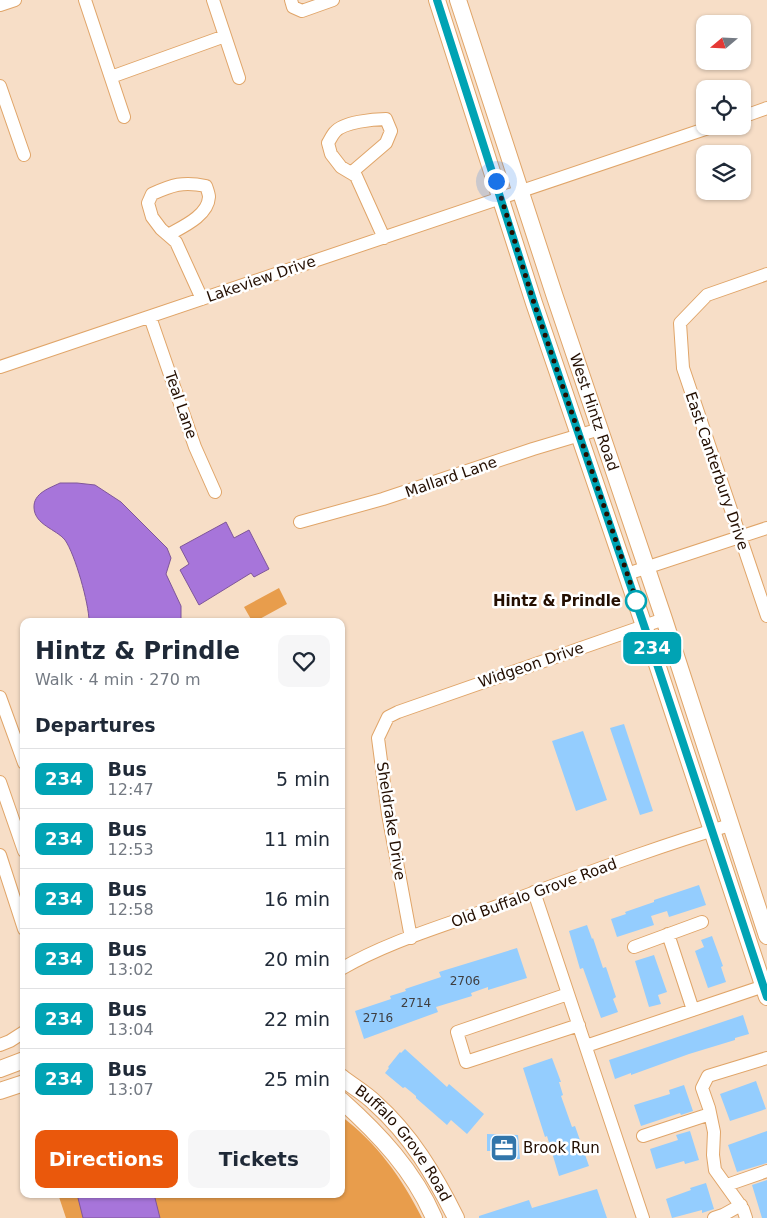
<!DOCTYPE html>
<meta charset="utf-8">
<style>
body{margin:0;font-family:"DejaVu Sans",sans-serif;background:#f6f6f7;color:#1f2937;height:100vh;display:flex;flex-direction:column;font-size:19px;white-space:nowrap}
*{box-sizing:border-box;margin:0}
p{font-size:16px;color:#747a83}
.icon{flex:none;width:28px;height:28px;fill:none;stroke:currentColor;stroke-width:2;stroke-linecap:round;stroke-linejoin:round}
.map{position:relative;flex:1;overflow:hidden}
.panel{position:absolute;left:20px;top:618px;width:325px;height:580px;display:flex;flex-direction:column;background:#fff;border-radius:10px;box-shadow:0 1px 4px #0004}
.panel>*{flex:none}
.badge{padding:0 10px;border-radius:8px;font-size:18px;line-height:32px}
.needle{width:32px;rotate:251deg}
.fabs{position:absolute;left:696px;top:15px;display:grid;gap:10px}
.fabs a{display:grid;place-items:center;width:55px;height:55px;border-radius:10px;background:#fff;box-shadow:0 1px 4px #0004;font-size:25px}
.you{position:absolute;width:25px;height:25px;margin:-12px;border:4px solid #fff;border-radius:50%;background:#1a73e8;box-shadow:0 0 0 8px #1a73e833}
.map>.badge{position:absolute;translate:-50% -50%;box-shadow:0 0 0 2px #fff}
h2{padding:0 15px;font-size:19px;line-height:45px}
.round{display:grid;place-items:center;flex:none;width:52px;height:52px;border-radius:10px;background:#f6f6f7}
.headline{display:flex;align-items:center;justify-content:space-between;height:85px;padding:0 15px}
h1{font-size:24px;font-weight:600;line-height:38px}
.primary-button{display:flex;gap:10px;margin-top:auto;padding:10px 15px}
.primary-button a{flex:1;height:58px;border-radius:10px;background:#ea580c;color:#fff;font-size:20px;font-weight:600;line-height:58px;text-align:center}
.primary-button a+a{background:#f6f6f7;color:#1f2937}
ul{padding:0;list-style:none}
li{display:flex;align-items:center;gap:15px;height:60px;padding:0 15px;border-top:1px solid #e0e1e3}
li div{flex:1}
li b{display:block;font-size:19px}
li em{font-style:normal}
li .badge{min-width:55px;font-weight:700;text-align:center}
.map>svg:first-child{display:block}
.green{fill:#e89d4c}
.water{fill:#a775da;stroke:#7f5699}
.building{fill:#94cdfe}
.lines{fill:none;stroke-linecap:round;stroke-linejoin:round}
.minor-casing{stroke:#e0a569;stroke-width:14}
.major-casing{stroke:#e0a569;stroke-width:18}
.minor{stroke:#fff;stroke-width:12}
.major{stroke:#fff;stroke-width:16}
.line-casing{stroke:#fff;stroke-width:11}
.line{stroke:#00a3b4;stroke-width:8}
.walk{stroke:#230e00;stroke-width:5;stroke-dasharray:0 9}
.stop-dot{fill:#fff;stroke:#00a3b4;stroke-width:2.5}
.labels{text-anchor:middle;stroke-width:5;stroke-linejoin:round;paint-order:stroke}
.number-label{font-size:12px;fill:#3f3e40}
.street-label{font-size:15px;fill:#230e00;stroke:#fff}
.stop-label{font-size:15px;font-weight:bold;fill:#230e00;stroke:#fff;text-anchor:end}
.poi-label{font-size:15px;fill:#230e00;stroke:#fff;text-anchor:start}
</style>
<div class="map">
<svg width="767" height="1218" viewBox="0 0 767 1218">
<rect width="100%" height="100%" fill="#f7dec7"/>
<path class="green" d="M279 588 287 604 256 621H252L244 607Z
M341 1116C377 1143 402 1178 422 1218H66L58 1194H341Z"/>
<path class="water" d="M60 483H77L95 485 121 502 167 548 171 558 166 574 181 606V618L178 621H89C89 604 75 554 65 540 56 529 35 525 34 508 33 493 50 488 60 483Z
M226 522 234 538 249 530 269 569 254 577 251 573 199 605 180 570 189 564 180 547Z
M77 1194H154L160 1218H83Z"/>
<path class="building" d="M624 724 653 811 640 815 610 728Z
M583 731 607 800 576 811 552 741Z
M699 885 706 905 669 917 667 911 651 916 654 925 617 937 611 919 626 914 625 912 654 902V900Z
M587 925 592 939 593 938 603 968 606 967 616 997 613 999 618 1012 601 1018 583 968 580 969 569 931Z
M712 936 723 966 721 967 726 982 708 988 695 951 704 947 701 940Z
M517 948 527 978 488 990V987L471 993 472 996 436 1007 438 1012 364 1039 355 1011 391 999 390 996 406 991 405 989 441 977 439 972Z
M654 955 667 992 658 995 661 1004 649 1007 635 961Z
M743 1015 749 1034 735 1038V1040L689 1054 631 1075V1073L615 1079 609 1060Z
M405 1049 447 1087 449 1084 484 1114 467 1134 451 1120 447 1125 416 1098V1096L405 1087 403 1088 385 1073 389 1068 388 1067 400 1052 401 1053Z
M552 1058 561 1082H559L563 1095 561 1096 572 1127 575 1126 589 1166 559 1176 547 1136 545 1137 523 1068Z
M756 1081 766 1109 730 1121 720 1094Z
M684 1085 693 1111 681 1115 680 1113 641 1126 634 1105 670 1094 669 1090Z
M690 1131 699 1160 685 1164 684 1161 656 1169 650 1149 678 1140 676 1135Z
M767 1131V1163L737 1172 728 1145Z
M487 1134 518 1135 520 1159H497V1151H487Z
M767 1180V1218H762L752 1185Z
M706 1183 714 1209 702 1213V1210L672 1218 666 1199 691 1190 690 1188Z
M597 1189 607 1218H479V1216L529 1200 532 1208Z"/>
<g class="lines">
<g class="minor-casing">
<path id="minor" d="M85 0 124 117
M213 0 239 78
M291 0 293 7 302 11 333 0
M0 5 15 0
M111 77 225 36
M0 86 24 155
M742 117 767 108
M351 173 386 143 391 131 386 119C374 119 343 122 335 132 332 135 330 140 328 143L331 154 341 167 356 176 384 238
M168 235C182 227 208 216 209 197 209 194 207 189 206 186 183 181 172 185 152 194L148 203 152 217 161 229 176 242 202 299
M767 274 707 295 680 323 683 368 767 616
M150 317 195 447 215 492
M0 367 714 126
M300 522 383 499 533 449 600 429
M627 574 767 528
M0 697 24 763
M0 782 24 851
M0 855 24 929
M534 892 643 1218
M668 934 693 1010
M411 938 388 814 378 738 388 717 398 712 664 619
M634 947 702 922
M341 969C387 942 440 927 489 909 569 880 649 849 730 825
M568 994 457 1032 466 1062 579 1025
M0 1045 10 1041 24 1032
M586 1046 767 985
M643 1136 710 1114
M727 1185 767 1171
M714 1218 723 1215 741 1205
M746 1218 743 1209 715 1170 713 1155 714 1132 709 1108 702 1088 708 1076 767 1058"/>
</g>
<g class="major-casing">
<g id="major">
<path d="M437 0 534 303 654 655 767 997"/>
<path id="s1" d="M458 0 555 297 664 619 767 936"/>
<path d="M0 1069 24 1060"/>
<path id="s2" d="M341 1077C352 1086 365 1093 375 1103 411 1135 435 1176 456 1218"/>
<path d="M0 1091 24 1083"/>
<path d="M341 1100C379 1134 414 1171 434 1218"/>
</g>
</g>
<use href="#minor" class="minor"/>
<use href="#major" class="major"/>
</g>
<g class="lines">
<g class="line-casing">
<path id="line" d="M437 0 534 303 649 640 767 997"/>
</g>
<use href="#line" class="line"/>
<path class="walk" d="M496 181 534 303 639 608 636 601"/>
</g>
<defs>
<g id="office-square" transform="scale(1.4375)"><rect x="-9" y="-9" width="18" height="18" rx="4" fill="#3175aa" stroke="#fff"/><path d="M-6-3h4V-5.5h4V-3h4V5H-6ZM-1-4.5V-3h2v-1.5ZM-6 0V1H6V0Z" fill="#fff"/></g>
</defs>
<g fill-rule="evenodd">
<use href="#office-square" x="504" y="1148"/>
</g>
<circle class="stop-dot" cx="636" cy="601" r="10"/>
<g class="labels">
<g class="number-label">
<text x="465" y="985">2706</text>
<text x="416" y="1007">2714</text>
<text x="378" y="1022">2716</text>
</g>
<g class="street-label">
<text transform="translate(261 279) rotate(-19)" y="5">Lakeview Drive</text>
<text transform="translate(181 405) rotate(71)" y="5">Teal Lane</text>
<text dy="5" stroke="none"><textPath href="#s1" startOffset="434">West Hintz Road</textPath></text>
<text transform="translate(717 471) rotate(71)" y="5">East Canterbury Drive</text>
<text transform="translate(451 477) rotate(-19)" y="5">Mallard Lane</text>
<text transform="translate(531 665) rotate(-19)" y="5">Widgeon Drive</text>
<text transform="translate(391 821) rotate(81)" y="5">Sheldrake Drive</text>
<text transform="translate(534 893) rotate(-20)" y="5">Old Buffalo Grove Road</text>
<text dy="5" stroke="none"><textPath href="#s2" startOffset="92">Buffalo Grove Road</textPath></text>
</g>
<g class="stop-label">
<text x="621" y="606">Hintz &amp; Prindle</text>
</g>
<g class="poi-label">
<text x="523" y="1153">Brook Run</text>
</g>
</g>
</svg>
<div class="fabs">
<a><svg class="needle" viewBox="-14 -14 28 28"><path d="M0-13l5 13h-10z" fill="#e53935"/><path d="M0 13l5-13h-10z" fill="#747a83"/></svg></a>
<a><svg class="icon" aria-label="locate" viewBox="0 0 24 24"><circle cx="12" cy="12" r="6"/><path d="M12 2v4M12 18v4M2 12h4M18 12h4"/></svg></a>
<a><svg class="icon" aria-label="layers" viewBox="0 0 24 24"><path d="M12 4l9 5-9 5-9-5zM3 14l9 5 9-5"/></svg></a>
</div>
<div class="you" style="left:496px;top:181px"></div>
<b class="badge" style="left:652px;top:648px;background:#00a3b4;color:#fff">234</b>
<section class="panel">
<div class="headline"><div><h1>Hintz &amp; Prindle</h1><p>Walk · 4 min · 270 m</p></div><a class="round"><svg class="icon" aria-label="heart" viewBox="0 0 24 24"><path d="M12 20l-8-8c-3-5 5-10 8-4 3-6 11-1 8 4z"/></svg></a></div>
<h2>Departures</h2>
<ul>
<li><span class="badge" style="background:#00a3b4;color:#fff">234</span><div><b>Bus</b><p>12:47</p></div><em>5 min</em></li>
<li><span class="badge" style="background:#00a3b4;color:#fff">234</span><div><b>Bus</b><p>12:53</p></div><em>11 min</em></li>
<li><span class="badge" style="background:#00a3b4;color:#fff">234</span><div><b>Bus</b><p>12:58</p></div><em>16 min</em></li>
<li><span class="badge" style="background:#00a3b4;color:#fff">234</span><div><b>Bus</b><p>13:02</p></div><em>20 min</em></li>
<li><span class="badge" style="background:#00a3b4;color:#fff">234</span><div><b>Bus</b><p>13:04</p></div><em>22 min</em></li>
<li><span class="badge" style="background:#00a3b4;color:#fff">234</span><div><b>Bus</b><p>13:07</p></div><em>25 min</em></li>
</ul>
<div class="primary-button"><a>Directions</a><a>Tickets</a></div>
</section>
</div>
